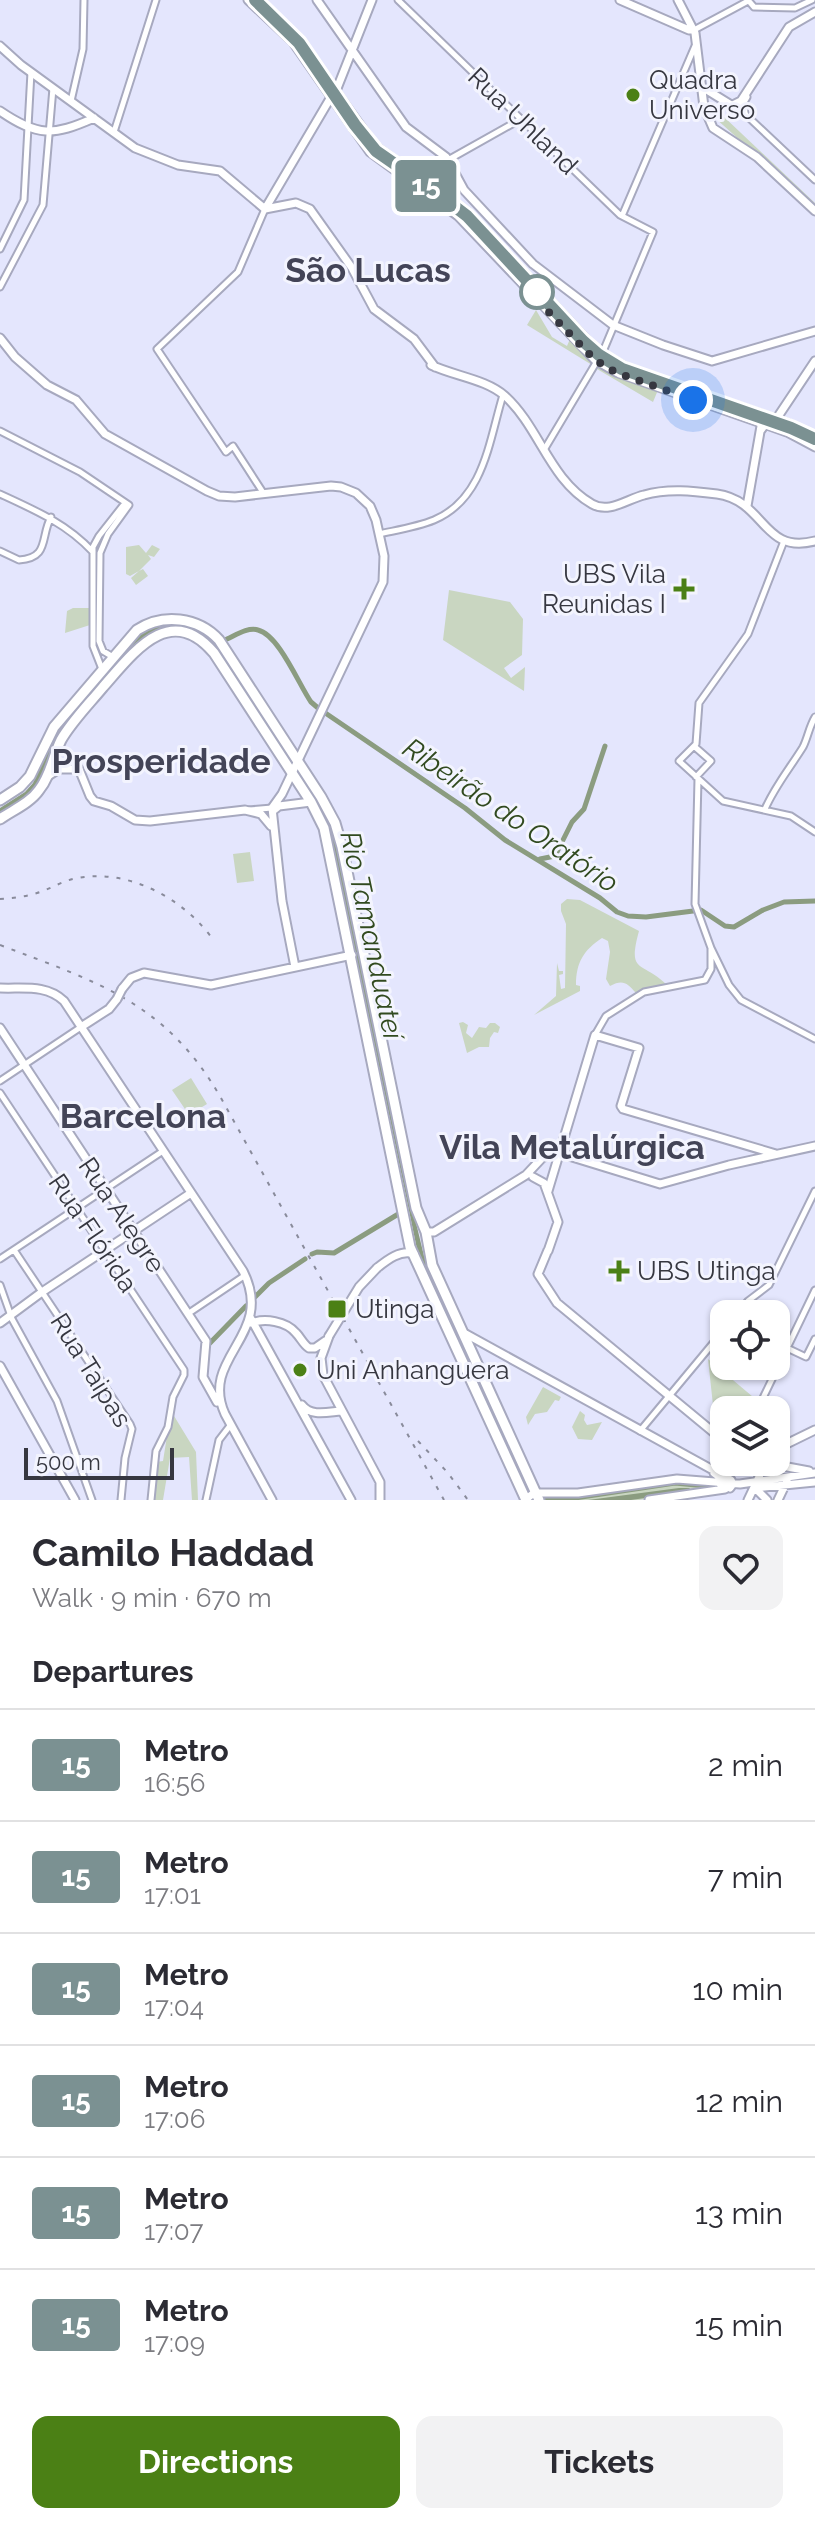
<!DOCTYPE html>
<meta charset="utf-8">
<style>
body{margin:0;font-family:Raleway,sans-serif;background:#f2f2f3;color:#2b2b33;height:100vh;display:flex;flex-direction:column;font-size:30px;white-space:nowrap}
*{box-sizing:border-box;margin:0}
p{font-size:26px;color:#7c7c81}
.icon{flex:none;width:44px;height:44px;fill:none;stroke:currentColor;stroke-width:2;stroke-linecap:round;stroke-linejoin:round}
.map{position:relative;height:1500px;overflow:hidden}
.details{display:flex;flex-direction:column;background:#fff;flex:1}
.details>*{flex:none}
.badge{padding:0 16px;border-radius:6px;font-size:28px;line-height:52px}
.tools{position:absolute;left:710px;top:1300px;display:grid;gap:16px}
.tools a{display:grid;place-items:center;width:80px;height:80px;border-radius:16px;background:#fff;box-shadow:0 2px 6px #0004;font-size:40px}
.scale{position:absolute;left:24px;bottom:20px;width:150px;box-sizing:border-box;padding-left:8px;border:4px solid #363740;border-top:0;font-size:22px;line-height:28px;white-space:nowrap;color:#363740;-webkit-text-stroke:6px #f3f4fe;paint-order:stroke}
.you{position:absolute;width:40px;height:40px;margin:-20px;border:6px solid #fff;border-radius:50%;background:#1a73e8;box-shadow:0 0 0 12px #1a73e833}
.map>.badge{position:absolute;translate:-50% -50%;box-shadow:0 0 0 4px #fff}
h2{padding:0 32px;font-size:30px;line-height:72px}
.round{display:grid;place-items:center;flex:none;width:84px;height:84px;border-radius:16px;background:#f2f2f3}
.head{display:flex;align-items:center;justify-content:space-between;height:136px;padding:0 32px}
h1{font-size:38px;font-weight:700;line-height:60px}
.primary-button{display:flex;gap:16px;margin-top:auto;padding:16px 32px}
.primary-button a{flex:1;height:92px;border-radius:16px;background:#4b8015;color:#fff;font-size:32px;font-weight:700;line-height:92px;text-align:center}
.primary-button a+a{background:#f2f2f3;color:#2b2b33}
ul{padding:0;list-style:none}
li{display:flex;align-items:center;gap:24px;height:112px;padding:0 32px;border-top:2px solid #e1e1e2}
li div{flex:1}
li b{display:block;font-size:30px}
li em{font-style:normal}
li .badge{min-width:88px;font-weight:700;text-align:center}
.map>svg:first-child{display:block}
.green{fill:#c9d6c1}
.water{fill:#8b9c80}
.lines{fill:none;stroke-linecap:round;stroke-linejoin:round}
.stream{stroke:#8b9c80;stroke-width:2}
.canal{stroke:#8b9c80;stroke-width:4}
.river{stroke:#8b9c80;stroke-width:5}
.minor-casing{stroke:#a7a9bf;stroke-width:9}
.major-casing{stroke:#a7a9bf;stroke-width:11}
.highway-casing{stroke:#a7a9bf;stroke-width:13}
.minor{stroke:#fff;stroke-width:5}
.major{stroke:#fff;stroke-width:7}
.highway{stroke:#fff;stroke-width:9}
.rail{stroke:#898b9b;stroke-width:2;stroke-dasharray:4 8;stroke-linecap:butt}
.major-bridge-casing{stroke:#a7a9bf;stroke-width:11;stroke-linecap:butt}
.major-bridge{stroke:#fff;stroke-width:7}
.line-casing{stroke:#fff;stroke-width:18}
.line{stroke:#7b9192;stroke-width:12}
.walk{stroke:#363740;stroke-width:8;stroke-dasharray:0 14.4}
.poi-dot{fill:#4b8015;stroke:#f3f4fe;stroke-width:3}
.stop-dot{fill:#fff;stroke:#7b9192;stroke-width:4}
.labels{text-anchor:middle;stroke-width:6;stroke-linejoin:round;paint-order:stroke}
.poi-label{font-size:26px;fill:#363740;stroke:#f3f4fe;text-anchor:start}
.street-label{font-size:26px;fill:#363740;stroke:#f3f4fe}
.water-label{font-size:28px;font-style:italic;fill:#314a1f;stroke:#f3f4fe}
.district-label{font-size:34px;font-weight:bold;fill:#434457;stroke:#f3f4fe}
</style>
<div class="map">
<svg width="815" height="1500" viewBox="0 0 815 1500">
<rect width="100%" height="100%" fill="#e4e6fd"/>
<path class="green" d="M704 98 815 203V211L742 146 743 143 714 117 708 109Z
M536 310 552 337 567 346 570 339 593 362 592 365 527 325Z
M599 365 658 390 653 402 597 369Z
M139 545 146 553 152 545 160 549 154 557 148 555 151 559 139 571 143 569 148 576 136 585 131 578 139 571 130 576 126 574V547Z
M449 590 510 602 523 619 522 655 504 668 511 678 525 667 524 691 443 640Z
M73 608H90V625L65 633 67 611Z
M250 852 254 881 237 883 233 854Z
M567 899 580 900 639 931C627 975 642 960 667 985L636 993C627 983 623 979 610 986L606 979 610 952 608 941 602 938C584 950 576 962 576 985L580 986V991L534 1015 556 996 557 963 559 971H563V974L559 975 561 989 565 988 566 924 561 911V904Z
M463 1022 468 1025 466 1033 472 1038 479 1027 486 1028 490 1023H495L500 1027 498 1033 494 1032 490 1038 489 1047H479L467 1053 459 1023Z
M191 1078 207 1104 189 1115 172 1090Z
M708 1359 759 1402 761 1410H724V1439L716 1433Z
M543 1387 561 1397 559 1401 555 1400 547 1412 535 1414 528 1425 526 1417Z
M171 1411 196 1452 198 1500H192L189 1457 170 1458 163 1500H152L156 1462 163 1461Z
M580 1411 585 1415 584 1420 587 1425 602 1422 592 1440 578 1439 572 1427Z
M678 1484 716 1489 639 1500H567Z"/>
<path class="water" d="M176 623 196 628 213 638 320 799 334 829 404 1173 424 1256 535 1500H529L418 1254 330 831 320 810 213 646 203 637 168 629 145 636 63 732 44 775 34 791 0 815V808L25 792 33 783 58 729 136 637 158 625Z
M679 1488H690L687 1492 631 1500H588Z"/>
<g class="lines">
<path class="stream" d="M96 600V557"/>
<path class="canal" d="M98 543 113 522"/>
<path class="river" d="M227 639C236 635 248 627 258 630 279 635 299 685 311 702L318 708 465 808 505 840 600 898 617 912 628 916 646 917 701 910 725 926 734 927 763 910 784 902 815 901
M540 859 555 856 572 822 584 809 605 746
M312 1254 317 1252 334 1253 400 1213
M255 1297 269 1283 305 1259
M210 1343 246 1306
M543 1498H575L675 1483 717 1487"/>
<g class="minor-casing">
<path id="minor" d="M398 0 620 215 653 232 602 354
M748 0 754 7 795 8 812 0
M694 30 748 1
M71 101 83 49 84 0
M744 113 815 180
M114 132 156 0
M448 160 521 119
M622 216 695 46
M0 249 24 200 31 72
M0 287 43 205 53 88
M0 431 80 472 129 505 108 534 100 553 99 641 103 651 113 657
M544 450 603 351
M0 494C35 510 67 524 93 552
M264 494 233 446 226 452 157 349 238 272 265 209
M379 534C397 530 417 527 434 520 484 499 489 441 503 395
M784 541 748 634 699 703 696 744 679 761 723 801 791 816 815 832
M0 551 19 560C50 558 40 537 51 517
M102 669 93 646V547L99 536 125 503
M695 747 711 761 696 777
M698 779 695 904 711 948 729 985 741 1000 815 1039
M765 809C775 786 790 768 803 747 808 737 809 727 815 717
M249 810 272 808
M595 1035 606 1016 644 992 705 980 711 969V949
M0 1081 81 1027
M0 1093 184 1370V1375L173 1397 168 1427 156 1451 151 1500
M14 1250 130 1424 132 1429 125 1458 121 1500
M0 1259 163 1151
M0 1285 12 1319 57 1401 92 1500
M189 1313 244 1276
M737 1314 748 1301 769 1285 815 1191
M787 1348 806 1357 815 1339
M762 1410V1400L815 1290
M640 1431 724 1330
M206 1500 219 1440 229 1427"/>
</g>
<g class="major-casing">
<path id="major" d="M248 0 293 42 370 152 458 216 595 360 616 372 787 432 815 447
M258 0 300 42 375 146 467 212 597 351 629 369 789 424 815 437
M317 0 406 127 446 157 464 190 533 264 613 325 663 345 712 361 815 331
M620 0 689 30H694
M678 0 695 33 704 107 713 128 757 157 815 211
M0 46 21 65 135 148 178 165 220 171 265 209 296 203 310 209 352 268 374 309 414 339 435 367
M702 87 744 113
M336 91 372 0
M731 106 741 101 789 27 815 12
M0 111C38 137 53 136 94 118
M744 113 743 102 746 97
M265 209 331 97
M0 338 15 357 47 385 76 400 105 434 207 491 219 496 235 497 331 486 341 487 356 493 370 506 376 520 384 556 383 582 282 794 272 808 282 901 295 967
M431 365C454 376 486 379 505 396 540 428 549 479 592 504 609 514 627 499 644 495 668 488 693 491 717 494 766 501 762 555 815 541
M761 430 764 426 775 421 815 361
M747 506 761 426
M48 776 59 769H79L90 796 94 801 111 806 135 820 150 821 245 810 261 814 271 826
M274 810 279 806 311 802
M0 988C23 989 46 984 64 1001L243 1271C276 1336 199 1356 225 1414L272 1500
M122 989 131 978 144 973 211 985 352 955
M81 1027 109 1009 117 999
M0 1028 206 1341 203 1377 217 1402
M559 1153 660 1184 729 1165 815 1146
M533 1177 544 1183 558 1222 548 1251
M548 1191 595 1035 639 1048 621 1106 623 1109 776 1154
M426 1232H434L526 1175 542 1158 560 1150
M548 1250 538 1274 557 1303 724 1441
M377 1268C387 1260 401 1249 414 1254
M250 1317 351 1500
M0 1323 42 1292 191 1193
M251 1323C265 1318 286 1321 296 1333 301 1338 303 1344 309 1348H315L325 1341
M464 1334H466L731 1480 733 1484 730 1488
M329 1336 321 1358 323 1375 380 1482V1500
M0 1366 75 1500
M302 1405C311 1417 328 1412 341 1411
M776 1449 815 1430
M756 1464 766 1463 809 1471
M714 1473 718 1476 720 1484 726 1488
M754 1488 815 1482
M755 1488 767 1500
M526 1499 534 1493H578L677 1479 740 1484 815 1473
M649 1500 725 1489
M748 1500 766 1462
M778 1500 787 1481"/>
</g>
<g class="highway-casing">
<path id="highway" d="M0 800 20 787 30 776 54 727 137 630C163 613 198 617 219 640L321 797 335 823 342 847 416 1208 426 1232 432 1265 539 1500
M0 819C13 810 30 803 39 790 51 775 53 756 61 740 72 721 89 704 103 687 133 653 170 601 214 653L311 802 324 828 410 1247 526 1500"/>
</g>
<use href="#minor" class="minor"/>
<use href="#major" class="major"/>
<use href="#highway" class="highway"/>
<path class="rail" d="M253 0 279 24 297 45 342 109 375 152 445 200 466 217 501 254 519 278 588 351 621 370 791 429 815 443
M0 899C12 898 25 897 37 893 51 889 63 880 78 878 129 868 186 900 214 941
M0 945C97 982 166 1002 221 1098L444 1500
M418 1441 448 1473 468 1500"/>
<g class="major-bridge-casing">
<path id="major-bridge" d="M117 999 122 989
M329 1336 359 1287 377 1268"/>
</g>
<use href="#major-bridge" class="major-bridge"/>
</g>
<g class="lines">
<g class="line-casing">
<path id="line" d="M255 0 299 43 355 125 376 151 445 199 467 216 583 341 599 355 622 369 791 428 815 439"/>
</g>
<use href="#line" class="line"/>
<path class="walk" d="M537 292 533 296 595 360 615 372 693 400"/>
</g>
<g class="poi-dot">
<circle cx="633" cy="95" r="8"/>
<path d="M680 577h8v8h8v8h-8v8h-8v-8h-8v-8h8z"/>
<path d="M615 1259h8v8h8v8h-8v8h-8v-8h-8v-8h8z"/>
<rect x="327" y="1299" width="20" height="20" rx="4"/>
<circle cx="300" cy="1370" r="8"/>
</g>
<circle class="stop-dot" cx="537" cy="292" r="16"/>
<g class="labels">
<g class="poi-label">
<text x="649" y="89">Quadra<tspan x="649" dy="30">Universo</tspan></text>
<text x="666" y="583" text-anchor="end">UBS Vila<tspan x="666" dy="30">Reunidas I</tspan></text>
<text x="637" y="1280">UBS Utinga</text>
<text x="355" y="1318">Utinga</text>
<text x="316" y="1379">Uni Anhanguera</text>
</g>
<g class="street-label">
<text transform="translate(523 121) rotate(44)" y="9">Rua Uhland</text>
<text transform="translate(122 1215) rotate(56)" y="9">Rua Alegre</text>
<text transform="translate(93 1233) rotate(56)" y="9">Rua Flórida</text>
<text transform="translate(91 1370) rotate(58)" y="9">Rua Taipas</text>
</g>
<g class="water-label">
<text transform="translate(511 815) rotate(34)" y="10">Ribeirão do Oratório</text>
<text transform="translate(372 935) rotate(78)" y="10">Rio Tamanduateí</text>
</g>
<g class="district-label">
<text x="368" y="282">São Lucas</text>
<text x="161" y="773">Prosperidade</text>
<text x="143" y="1128">Barcelona</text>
<text x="572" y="1159">Vila Metalúrgica</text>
</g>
</g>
</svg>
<div class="tools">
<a><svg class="icon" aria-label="locate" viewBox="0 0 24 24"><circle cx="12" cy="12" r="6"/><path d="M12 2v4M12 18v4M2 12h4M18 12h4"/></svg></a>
<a><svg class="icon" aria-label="layers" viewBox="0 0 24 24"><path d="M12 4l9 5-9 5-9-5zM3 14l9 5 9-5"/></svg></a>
</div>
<div class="scale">500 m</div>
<div class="you" style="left:693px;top:400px"></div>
<b class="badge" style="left:426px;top:186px;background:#7b9192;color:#fff">15</b>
</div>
<section class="details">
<div class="head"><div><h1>Camilo Haddad</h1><p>Walk · 9 min · 670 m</p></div><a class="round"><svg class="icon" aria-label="heart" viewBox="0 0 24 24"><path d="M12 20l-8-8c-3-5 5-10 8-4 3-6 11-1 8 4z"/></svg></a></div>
<h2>Departures</h2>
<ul>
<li><span class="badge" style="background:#7b9192;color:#fff">15</span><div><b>Metro</b><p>16:56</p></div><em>2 min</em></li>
<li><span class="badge" style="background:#7b9192;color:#fff">15</span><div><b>Metro</b><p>17:01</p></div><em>7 min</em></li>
<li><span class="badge" style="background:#7b9192;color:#fff">15</span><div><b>Metro</b><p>17:04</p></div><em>10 min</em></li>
<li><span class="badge" style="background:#7b9192;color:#fff">15</span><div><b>Metro</b><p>17:06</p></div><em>12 min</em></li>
<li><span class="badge" style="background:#7b9192;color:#fff">15</span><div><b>Metro</b><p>17:07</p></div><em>13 min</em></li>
<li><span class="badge" style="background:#7b9192;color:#fff">15</span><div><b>Metro</b><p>17:09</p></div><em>15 min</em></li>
</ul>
<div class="primary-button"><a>Directions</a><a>Tickets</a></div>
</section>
